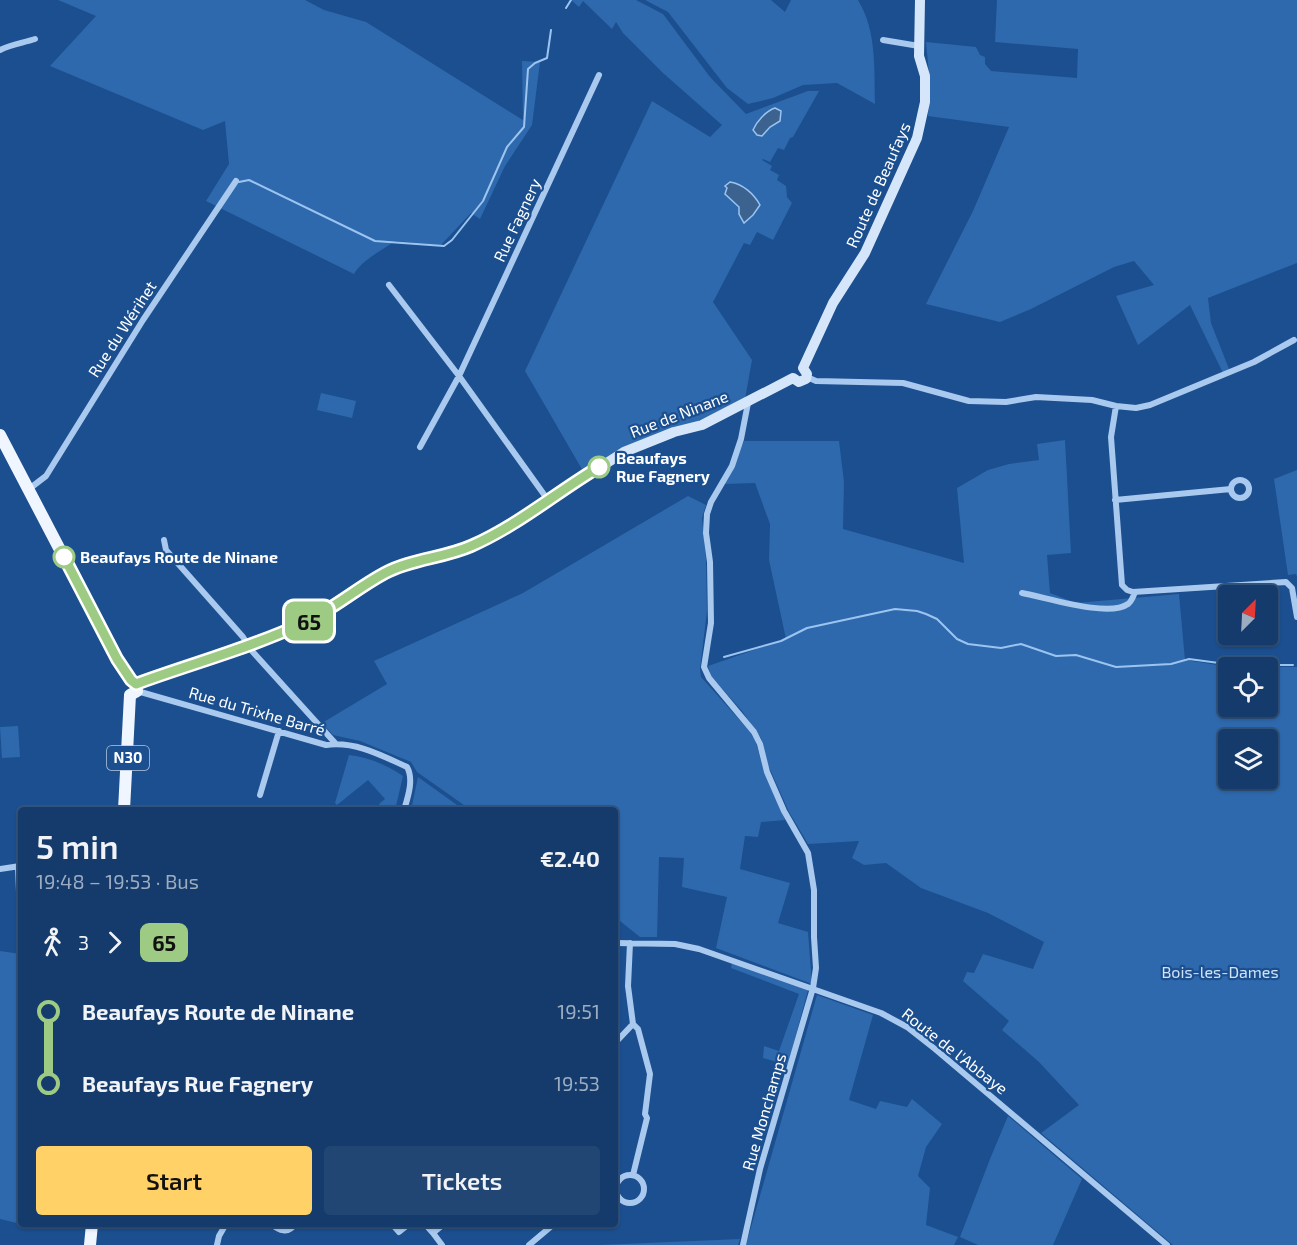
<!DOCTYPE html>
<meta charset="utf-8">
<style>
body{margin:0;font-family:"Exo 2",sans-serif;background:#214673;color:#f1f3f6;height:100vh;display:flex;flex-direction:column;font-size:22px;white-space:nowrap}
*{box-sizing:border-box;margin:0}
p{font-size:20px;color:#9dadc1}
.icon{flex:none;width:33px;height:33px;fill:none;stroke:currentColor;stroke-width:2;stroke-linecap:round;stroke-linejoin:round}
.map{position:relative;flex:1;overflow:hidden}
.details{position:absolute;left:18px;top:807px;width:600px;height:420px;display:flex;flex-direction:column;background:#143b6b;border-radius:6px;box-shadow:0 2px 4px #0004,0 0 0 2px #33557e}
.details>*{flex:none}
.badge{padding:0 12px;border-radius:9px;font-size:21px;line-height:39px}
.needle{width:39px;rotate:24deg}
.tools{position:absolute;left:1218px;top:585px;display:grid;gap:12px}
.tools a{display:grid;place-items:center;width:60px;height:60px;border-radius:6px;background:#143b6b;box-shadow:0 2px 4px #0004,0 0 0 2px #33557e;font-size:30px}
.map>.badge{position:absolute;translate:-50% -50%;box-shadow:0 0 0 3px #fff}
.legs{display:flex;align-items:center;gap:9px;height:66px;padding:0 18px;font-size:20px}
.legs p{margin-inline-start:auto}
.head{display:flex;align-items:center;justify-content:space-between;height:102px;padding:0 18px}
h1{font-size:33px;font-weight:600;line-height:45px}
.action{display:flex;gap:12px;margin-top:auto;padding:12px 18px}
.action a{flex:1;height:69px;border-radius:6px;background:#ffd166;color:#111;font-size:24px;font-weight:600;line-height:69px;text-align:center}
.action a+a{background:#214673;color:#f1f3f6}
ul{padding:0 18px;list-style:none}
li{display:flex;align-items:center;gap:21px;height:72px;font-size:22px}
li i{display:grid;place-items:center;width:9px;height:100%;margin:0 8px;background:currentColor}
li i::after{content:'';width:15px;height:15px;margin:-8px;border:4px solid;border-radius:50%;background:#143b6b}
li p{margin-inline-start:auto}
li:first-child i{background:linear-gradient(#0000 50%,currentColor 0)}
li:last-child i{background:linear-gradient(currentColor 50%,#0000 0)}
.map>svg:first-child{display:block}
.green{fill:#2e69ad;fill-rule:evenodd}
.water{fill:#3c6290;stroke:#9cc4f0;stroke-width:1.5}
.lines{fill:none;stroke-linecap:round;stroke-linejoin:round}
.stream{stroke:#9cc4f0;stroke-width:2}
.street{stroke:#a9c9ee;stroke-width:6}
.secondary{stroke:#d6e6fa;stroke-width:10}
.primary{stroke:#f0f6ff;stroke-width:12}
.line-1-casing{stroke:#fff;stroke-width:14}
.line-1{stroke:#9ecb84;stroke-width:9}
.stop-1-dot{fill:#fff;stroke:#9ecb84;stroke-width:3}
.labels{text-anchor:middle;stroke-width:4.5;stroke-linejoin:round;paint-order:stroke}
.shield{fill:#1b4f8f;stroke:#bbcadd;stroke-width:1.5}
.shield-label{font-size:15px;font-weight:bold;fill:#fff}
.street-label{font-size:16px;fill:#fff;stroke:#1b4f8f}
.stop-label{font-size:16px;font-weight:bold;fill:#fff;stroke:#1b4f8f;text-anchor:start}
.park-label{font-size:16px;fill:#cfe3fa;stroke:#1b4f8f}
</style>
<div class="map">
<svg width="1297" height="1245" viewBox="0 0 1297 1245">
<rect width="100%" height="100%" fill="#1b4f8f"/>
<path class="green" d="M58 0H305L324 10 366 22 523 120 522 61 540 62 532 125 505 166 480 219 471 213 441 245 395 241C382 250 361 261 354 274L206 201 229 164 225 121 203 130 50 66 96 16Z
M571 0H636L663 14 710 77 746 114 808 91H819L793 137 790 138 784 150 778 148 770 162 763 159 762 160 772 166 770 170 779 175 777 180 786 186 787 197 792 203 773 240 757 232 750 245 744 243 713 302 752 360 745 399 696 422 660 432 625 447 583 471 525 371 652 101 710 137 722 125 663 73 623 33 616 22 612 29 583 1 579 7ZM727 188 754 195 760 204 753 215 739 214V207L726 195Z
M645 0H771L785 12 791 0H858C877 31 874 69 875 104L837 83 803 85 773 98 748 104 727 88 668 12Z
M997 0H1297V263L1208 298 1211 323 1229 369 1223 373 1190 305 1138 345 1116 296 1154 285 1134 261 1114 267 1031 309 1000 322 926 304 973 211 1009 127 928 116 930 84 926 42 976 47 980 55 985 57V64L991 71 1077 78 1078 49 995 42Z
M321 393 356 401 352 418 317 410Z
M1065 440 1071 553 1047 555 1050 593 1076 603 1179 594 1185 660 1230 667H1297V1245H1173L1041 1133 1079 1105 1039 1062 1002 1030 1009 1021 963 981 967 972 974 973 983 954 1033 969 1044 942 988 913 921 888 886 863 864 865 852 858 859 841 808 844 789 812 768 765 761 738 742 711 711 676 708 666 786 639 769 560 770 524 755 483 724 484 744 441H839L844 482 843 529 964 563 957 488 988 470 1009 464 1039 460 1037 444ZM1228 668H1268V706H1228ZM1228 740H1268V778H1228Z
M1297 470V577L1296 574 1288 575 1274 479Z
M688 496 706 505 702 518 706 559 707 611 700 669 701 677 754 736 764 771 785 820 761 822 758 837 745 836 740 869 790 883 778 923 808 932 812 984 716 948 727 897 682 887 684 858 659 857 657 937H640L615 917V810H471L417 772 411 762 360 741 333 735 322 723 387 684 374 661 523 593Z
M18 726 20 757 2 758 0 727Z
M349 755C368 757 387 765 403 776L395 810 383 809 379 804 385 799 368 780 337 805 335 803Z
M418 777 464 810H411Z
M0 951 21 954V1224L0 1219Z
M732 962 808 990 788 1065 763 1058 764 1046 779 1051 799 994 731 968Z
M817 995 873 1015 849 1100 876 1109 880 1101 907 1107 912 1099 942 1124 926 1147 918 1176 930 1188 926 1225 958 1237 954 1245H746Z
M1008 1116 1082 1179 1053 1245H978L960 1237 990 1159Z
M740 1239 738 1245H600Z"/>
<path class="water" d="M775 108 781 111 780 121 770 127 762 136 757 135 753 130C757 121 766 111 775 108Z
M730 182C743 184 754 194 760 205L753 215 744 223 739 214V207L725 194 727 188 725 186Z"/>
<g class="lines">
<path class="stream" d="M566 8 571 0
M239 182 249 180 375 241 444 246 452 240 483 201 507 147 524 127 528 69 535 63 547 58 551 30
M724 657 781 641 807 628 895 609 917 611 926 614 937 619 957 639 968 644 1001 648 1021 644 1056 656 1076 655 1116 667 1171 664 1189 659 1234 665H1293"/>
<path class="street" d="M883 40 919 46
M0 50C12 44 23 43 35 39
M389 285 459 376 548 500
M807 377 816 381 903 383 969 401 1006 402 1036 397 1092 400 1116 406 1136 408 1150 405 1254 362 1294 340
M1116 406 1111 437 1122 585 1127 590 1133 592 1286 582 1292 588 1297 617
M420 447 459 376 599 75
M1231 489a9 9 0 1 1 18 0a9 9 0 1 1-18 0Z
M29 489 46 476 143 320 236 181
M1115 500 1231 489
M164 540 166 550 243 637 252 651 336 744
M1022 593C1046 597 1108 618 1128 604 1132 601 1133 597 1135 592
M137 691 326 745C355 741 381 755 407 767 414 779 408 797 404 810
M260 795 279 731
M18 867 21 941
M0 869 20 866
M615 943 675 944 699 949 881 1013 907 1027 935 1049 1167 1245
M615 1043 633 1024 628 986 630 943
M616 1189a14 14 0 1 1 28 0a14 14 0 1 1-28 0Z
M633 1175 647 1118 645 1114 650 1074 638 1029 633 1024
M271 1224C279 1230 288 1235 295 1224
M392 1224 399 1232 409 1224
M425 1224 433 1233 444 1224
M433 1233 442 1245
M217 1245 219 1236 226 1224
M529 1245 554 1224
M743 1245 760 1169 813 988 816 968 814 937V890L808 853 784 811 767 772 760 744 754 732 709 678 704 667 711 623 710 562 706 533 707 514 711 502 732 466 741 439 748 403"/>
<path class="secondary" d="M803 368 833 303 865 253 917 138 925 102V76L919 56 920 0
M793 378 799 382 806 379 807 374 803 368
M136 684 301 625 339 604 384 574 398 567 443 556 472 546 502 530 624 452 674 432 702 425 793 378"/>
<path class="primary" d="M0 435 117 659 131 680 136 684 137 691 130 695
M124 810 130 695
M90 1245 92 1224"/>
</g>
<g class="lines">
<g class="line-1-casing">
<path id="line-1" d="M64 557 117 659 131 680 136 684C190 664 247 649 299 625 330 612 355 589 385 573 411 559 444 558 471 546 517 526 557 492 599 467"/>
</g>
<use href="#line-1" class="line-1"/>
</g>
<g class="stop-1-dot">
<circle cx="599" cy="467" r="10"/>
<circle cx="64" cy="557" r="10"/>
</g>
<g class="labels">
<rect class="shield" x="107" y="746" width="42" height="24" rx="4.5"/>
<g class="shield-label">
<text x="128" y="763">N30</text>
</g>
<g class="street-label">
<text transform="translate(878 185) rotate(-66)" y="6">Route de Beaufays</text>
<text transform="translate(517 220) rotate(-65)" y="6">Rue Fagnery</text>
<text transform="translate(122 329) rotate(-57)" y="6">Rue du Wérihet</text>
<text transform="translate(679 414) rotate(-21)" y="6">Rue de Ninane</text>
<text transform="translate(257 711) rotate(16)" y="6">Rue du Trixhe Barré</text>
<text transform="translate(955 1051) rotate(38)" y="6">Route de l'Abbaye</text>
<text transform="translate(764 1112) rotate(-74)" y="6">Rue Monchamps</text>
</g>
<g class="stop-label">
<text x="616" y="464">Beaufays<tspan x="616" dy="18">Rue Fagnery</tspan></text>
<text x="80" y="563">Beaufays Route de Ninane</text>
</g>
<g class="park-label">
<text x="1220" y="978">Bois-les-Dames</text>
</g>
</g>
</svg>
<div class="tools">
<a><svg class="needle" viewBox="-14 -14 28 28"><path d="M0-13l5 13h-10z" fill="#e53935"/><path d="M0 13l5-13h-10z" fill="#9dadc1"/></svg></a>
<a><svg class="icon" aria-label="locate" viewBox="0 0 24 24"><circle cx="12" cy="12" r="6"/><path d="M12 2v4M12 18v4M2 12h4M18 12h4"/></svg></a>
<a><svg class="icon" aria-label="layers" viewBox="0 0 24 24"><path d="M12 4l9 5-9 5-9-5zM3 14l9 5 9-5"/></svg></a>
</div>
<b class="badge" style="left:309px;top:621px;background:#9ecb84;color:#111">65</b>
<section class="details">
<div class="head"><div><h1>5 min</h1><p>19:48 – 19:53 · Bus</p></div><b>€2.40</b></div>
<div class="legs"><svg class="icon" aria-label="walk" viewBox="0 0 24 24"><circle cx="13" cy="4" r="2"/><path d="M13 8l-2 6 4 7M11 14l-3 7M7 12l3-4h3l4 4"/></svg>3<svg class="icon" aria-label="forward" viewBox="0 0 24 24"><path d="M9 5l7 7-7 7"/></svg><b class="badge" style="background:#9ecb84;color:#111">65</b></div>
<ul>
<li><i style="color:#9ecb84"></i><b>Beaufays Route de Ninane</b><p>19:51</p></li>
<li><i style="color:#9ecb84"></i><b>Beaufays Rue Fagnery</b><p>19:53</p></li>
</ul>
<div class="action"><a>Start</a><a>Tickets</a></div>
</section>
</div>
